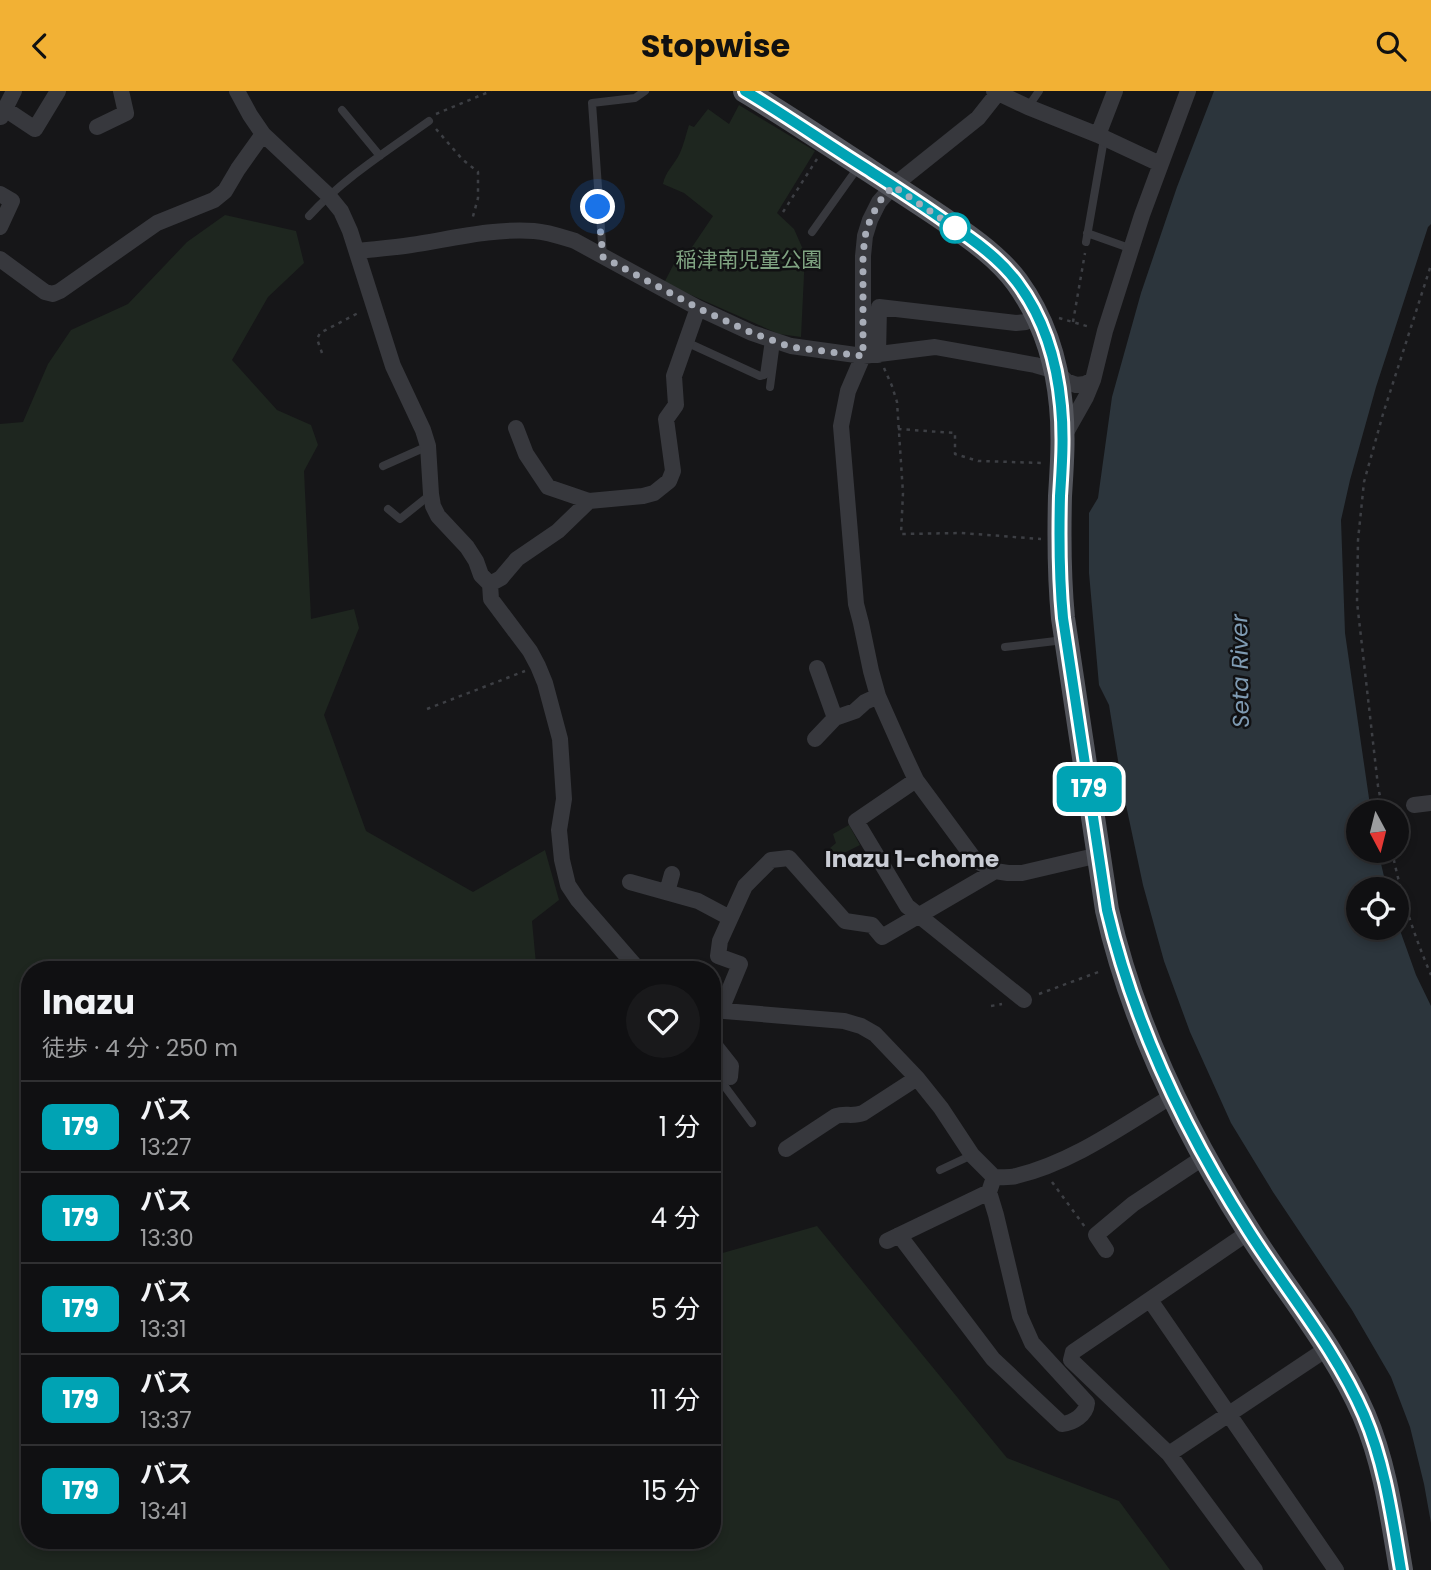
<!DOCTYPE html>
<html lang="ja">
<meta charset="utf-8">
<style>
body{margin:0;font-family:Poppins,"Noto Sans JP",sans-serif;background:#19191b;color:#f1f3f6;height:100vh;display:flex;flex-direction:column;font-size:26px;white-space:nowrap}
*{box-sizing:border-box;margin:0}
p{font-size:23px;color:#9c9d9f}
.icon{flex:none;width:38px;height:38px;fill:none;stroke:currentColor;stroke-width:2;stroke-linecap:round;stroke-linejoin:round}
.map{position:relative;flex:1;overflow:hidden}
.details{position:absolute;left:21px;top:870px;width:700px;height:588px;display:flex;flex-direction:column;background:#101012;border-radius:28px;box-shadow:0 4px 10px #0003,0 0 0 2px #303032}
.details>*{flex:none}
.badge{padding:0 14px;border-radius:10px;font-size:24px;line-height:46px}
.needle{width:46px;rotate:173deg}
.tools{position:absolute;left:1346px;top:709px;display:grid;gap:14px}
.tools a{display:grid;place-items:center;width:63px;height:63px;border-radius:50%;background:#101012;box-shadow:0 4px 10px #0003,0 0 0 2px #303032;font-size:35px}
.you{position:absolute;width:35px;height:35px;margin:-18px;border:5px solid #fff;border-radius:50%;background:#1a73e8;box-shadow:0 0 0 10px #1a73e833}
.map>.badge{position:absolute;translate:-50% -50%;box-shadow:0 0 0 4px #fff}
.round{display:grid;place-items:center;flex:none;width:74px;height:74px;border-radius:37px;background:#19191b}
.summary{display:flex;align-items:center;justify-content:space-between;height:119px;padding:0 21px}
h1{font-size:33px;font-weight:700;line-height:52px}
ul{padding:0;list-style:none}
li{display:flex;align-items:center;gap:21px;height:91px;padding:0 21px;border-top:2px solid #303032}
li div{flex:1}
li b{display:block;font-size:26px}
li em{font-style:normal}
li .badge{min-width:77px;font-weight:700;text-align:center}
header{display:flex;justify-content:space-between;align-items:center;height:91px;padding:0 21px;background:#f2b134;color:#111;font-size:32px;font-weight:700}
.map>svg:first-child{display:block}
.green{fill:#1e261f}
.water{fill:#2c353c}
.lines{fill:none;stroke-linecap:round;stroke-linejoin:round}
.path{stroke:#3d3f44;stroke-width:2.5;stroke-dasharray:3.5 5;stroke-linecap:butt}
.service{stroke:#37383d;stroke-width:8}
.minor{stroke:#37383d;stroke-width:16}
.primary{stroke:#53555c;stroke-width:24}
.line-casing{stroke:#fff;stroke-width:16}
.line{stroke:#00a3b4;stroke-width:10}
.walk{stroke:#a8adb8;stroke-width:7;stroke-dasharray:0 12.6}
.stop-dot{fill:#fff;stroke:#00a3b4;stroke-width:3.5}
.labels{text-anchor:middle;stroke-width:5;stroke-linejoin:round;paint-order:stroke}
.park-label{font-size:21px;fill:#7fa381;stroke:#111113}
.water-label{font-size:23px;font-style:italic;fill:#7f9bb3;stroke:#111113}
.neighbourhood-label{font-size:23px;font-weight:bold;fill:#c9ccd4;stroke:#111113}
</style>
<header><svg class="icon" aria-label="back" viewBox="0 0 24 24"><path d="M15 5l-7 7 7 7"/></svg>Stopwise<svg class="icon" aria-label="search" viewBox="0 0 24 24"><circle cx="10" cy="10" r="6"/><path d="M15 15l6 6"/></svg></header>
<div class="map">
<svg width="1431" height="1479" viewBox="0 0 1431 1479">
<rect width="100%" height="100%" fill="#161618"/>
<path class="green" d="M739 14 815 60 777 122 794 138 805 163 801 246 779 243 664 192 679 163 686 165 713 125 684 102 663 93C665 81 675 73 680 62 684 53 686 43 689 34L694 36 708 18 729 33Z
M225 124 296 140 304 172 268 206 232 269 277 319 311 334 318 354 304 380 311 528 354 518 359 537 324 624 366 740 473 801 545 759 559 809 532 830 536 873 531 878H30V1449H712V1165L817 1135 1007 1367 1119 1410 1170 1479H0V333L23 331 48 273 71 239 128 213 187 151Z
M849 734 860 754 838 765 830 757 836 752 833 743Z"/>
<path class="water" d="M1214 0H1431V133L1428 136 1376 296 1350 389 1341 429 1345 542 1371 721H1358V760H1378L1387 798H1358V836H1396L1397 831 1416 884 1431 915V1432L1424 1393 1410 1336 1391 1286 1352 1219 1273 1101 1231 1032 1190 941 1164 870 1143 794 1123 700 1109 614 1099 594 1089 482V422L1098 407 1112 306 1141 202 1177 96Z"/>
<g class="lines">
<path class="path" d="M436 23 491 0
M436 38 462 68 478 81V107L472 129
M783 121 817 68
M1059 227 1090 236
M1073 231 1085 162
M322 262 317 248 320 242 360 221
M884 277 892 295 897 311 903 402 901 443 961 442 1041 448
M898 338 955 342V363L978 370 1044 372
M427 618 525 580
M1383 721 1378 695 1357 511 1358 449 1364 391 1383 323 1431 174
M1392 760C1401 804 1413 842 1431 884
M1039 903 1101 880
M991 915 1002 913
M1052 1091 1085 1136"/>
<path class="service" d="M1028 16 1039 0
M342 19 380 65
M309 125C344 87 387 60 429 30
M812 141 859 75
M1087 142 1132 158
M1086 151 1104 48
M603 166 592 12 635 7 645 0
M686 251 760 285 764 284 769 249
M770 296 776 251
M383 375 428 355
M388 418 400 428 431 403
M1005 556 1064 549
M730 986 723 993 752 1032
M940 1079 972 1064"/>
<path class="minor" d="M237 0 250 24 263 43 328 104 341 120 350 140 393 275 423 339 428 355 431 403 433 415 438 425 467 456 476 470 481 484 490 493 491 508 530 560 538 575 545 592 560 648 564 708 559 739 562 769 568 794 578 809 638 878
M994 0 1028 16 1098 44 1160 73
M997 3 978 27 893 95 879 111 870 129 865 145 863 165V265L848 300 841 335 856 513 861 532 871 580 878 605 902 659 916 689 975 769 995 780 1008 782H1022L1099 764
M5 18 35 38 58 0
M1 26 14 0
M97 36 126 22 121 0
M1098 44 1115 0
M0 103 12 110 0 136
M357 160C375 158 393 157 411 154 451 148 493 137 534 140 548 141 562 146 575 150L698 217 752 242 791 255 863 265 935 256 1035 274 1056 280 1066 290 1076 294 1085 293 1093 289
M0 168 45 201 53 203 60 200 157 132 214 109 225 100 238 78 263 43
M878 264 879 216 1016 232 1026 231
M516 337 526 363 548 396 589 410
M1064 345 1086 306 1093 289 1105 240 1142 124 1188 0
M490 493 501 487 517 468 558 440 589 410 643 405 654 402 669 390 673 380 666 328 676 314 674 285 698 217
M817 577 835 627
M815 648 835 627 855 620 865 611 878 605
M916 689 856 730 907 815 1024 909
M1414 714 1431 712
M630 791 698 810 730 827
M667 801 672 783
M712 919 844 930 861 935 875 943 917 987 941 1017 972 1064 994 1086C1001 1086 1009 1087 1016 1085 1072 1072 1124 1034 1172 1005
M721 919 740 873 718 865 720 850 745 795 771 769 789 767 845 830 872 834 882 846 995 780
M712 951 731 975 730 986
M786 1058 836 1025C845 1022 853 1026 863 1022L917 987
M1249 1141 1073 1261 1071 1269 1169 1363 1255 1479
M899 1144 993 1268 1062 1333C1073 1332 1086 1324 1087 1312L1032 1252 1020 1225 996 1124 989 1101
M887 1150 989 1101 992 1092
M1106 1159 1096 1144 1133 1113 1204 1066
M1150 1209 1336 1479
M1169 1363 1328 1257"/>
<path class="primary" d="M745 0C787 25 828 53 870 80 896 97 923 114 949 132 974 149 999 167 1017 191 1043 227 1057 271 1061 315 1064 345 1062 374 1060 405 1059 445 1059 486 1063 527L1107 819C1133 934 1185 1040 1248 1139 1287 1201 1335 1257 1364 1324 1385 1373 1392 1426 1401 1479"/>
</g>
<g class="lines">
<g class="line-casing">
<path id="line" d="M745 0C787 25 828 54 870 80 896 97 923 114 949 133 974 149 999 167 1017 191 1044 227 1057 271 1061 315 1064 345 1062 374 1060 405 1059 445 1059 486 1063 527L1107 819C1134 934 1185 1040 1248 1139 1287 1201 1335 1257 1364 1324 1385 1373 1392 1426 1401 1479"/>
</g>
<use href="#line" class="line"/>
<path class="walk" d="M598 116 603 166 698 217 752 242 791 256 863 265V165L865 145 870 129 879 111 893 95 955 137"/>
</g>
<circle class="stop-dot" cx="955" cy="137" r="14"/>
<g class="labels">
<g class="park-label">
<text x="749" y="176">稲津南児童公園</text>
</g>
<g class="water-label">
<text transform="translate(1240 580) rotate(-91)" y="8">Seta River</text>
</g>
<g class="neighbourhood-label">
<text x="912" y="776">Inazu 1-chome</text>
</g>
</g>
</svg>
<div class="tools">
<a><svg class="needle" viewBox="-14 -14 28 28"><path d="M0-13l5 13h-10z" fill="#e53935"/><path d="M0 13l5-13h-10z" fill="#9c9d9f"/></svg></a>
<a><svg class="icon" aria-label="locate" viewBox="0 0 24 24"><circle cx="12" cy="12" r="6"/><path d="M12 2v4M12 18v4M2 12h4M18 12h4"/></svg></a>
</div>
<div class="you" style="left:598px;top:116px"></div>
<b class="badge" style="left:1089px;top:698px;background:#00a3b4;color:#fff">179</b>
<section class="details">
<div class="summary"><div><h1>Inazu</h1><p>徒歩 · 4 分 · 250 m</p></div><a class="round"><svg class="icon" aria-label="heart" viewBox="0 0 24 24"><path d="M12 20l-8-8c-3-5 5-10 8-4 3-6 11-1 8 4z"/></svg></a></div>
<ul>
<li><span class="badge" style="background:#00a3b4;color:#fff">179</span><div><b>バス</b><p>13:27</p></div><em>1 分</em></li>
<li><span class="badge" style="background:#00a3b4;color:#fff">179</span><div><b>バス</b><p>13:30</p></div><em>4 分</em></li>
<li><span class="badge" style="background:#00a3b4;color:#fff">179</span><div><b>バス</b><p>13:31</p></div><em>5 分</em></li>
<li><span class="badge" style="background:#00a3b4;color:#fff">179</span><div><b>バス</b><p>13:37</p></div><em>11 分</em></li>
<li><span class="badge" style="background:#00a3b4;color:#fff">179</span><div><b>バス</b><p>13:41</p></div><em>15 分</em></li>
</ul>
</section>
</div>
